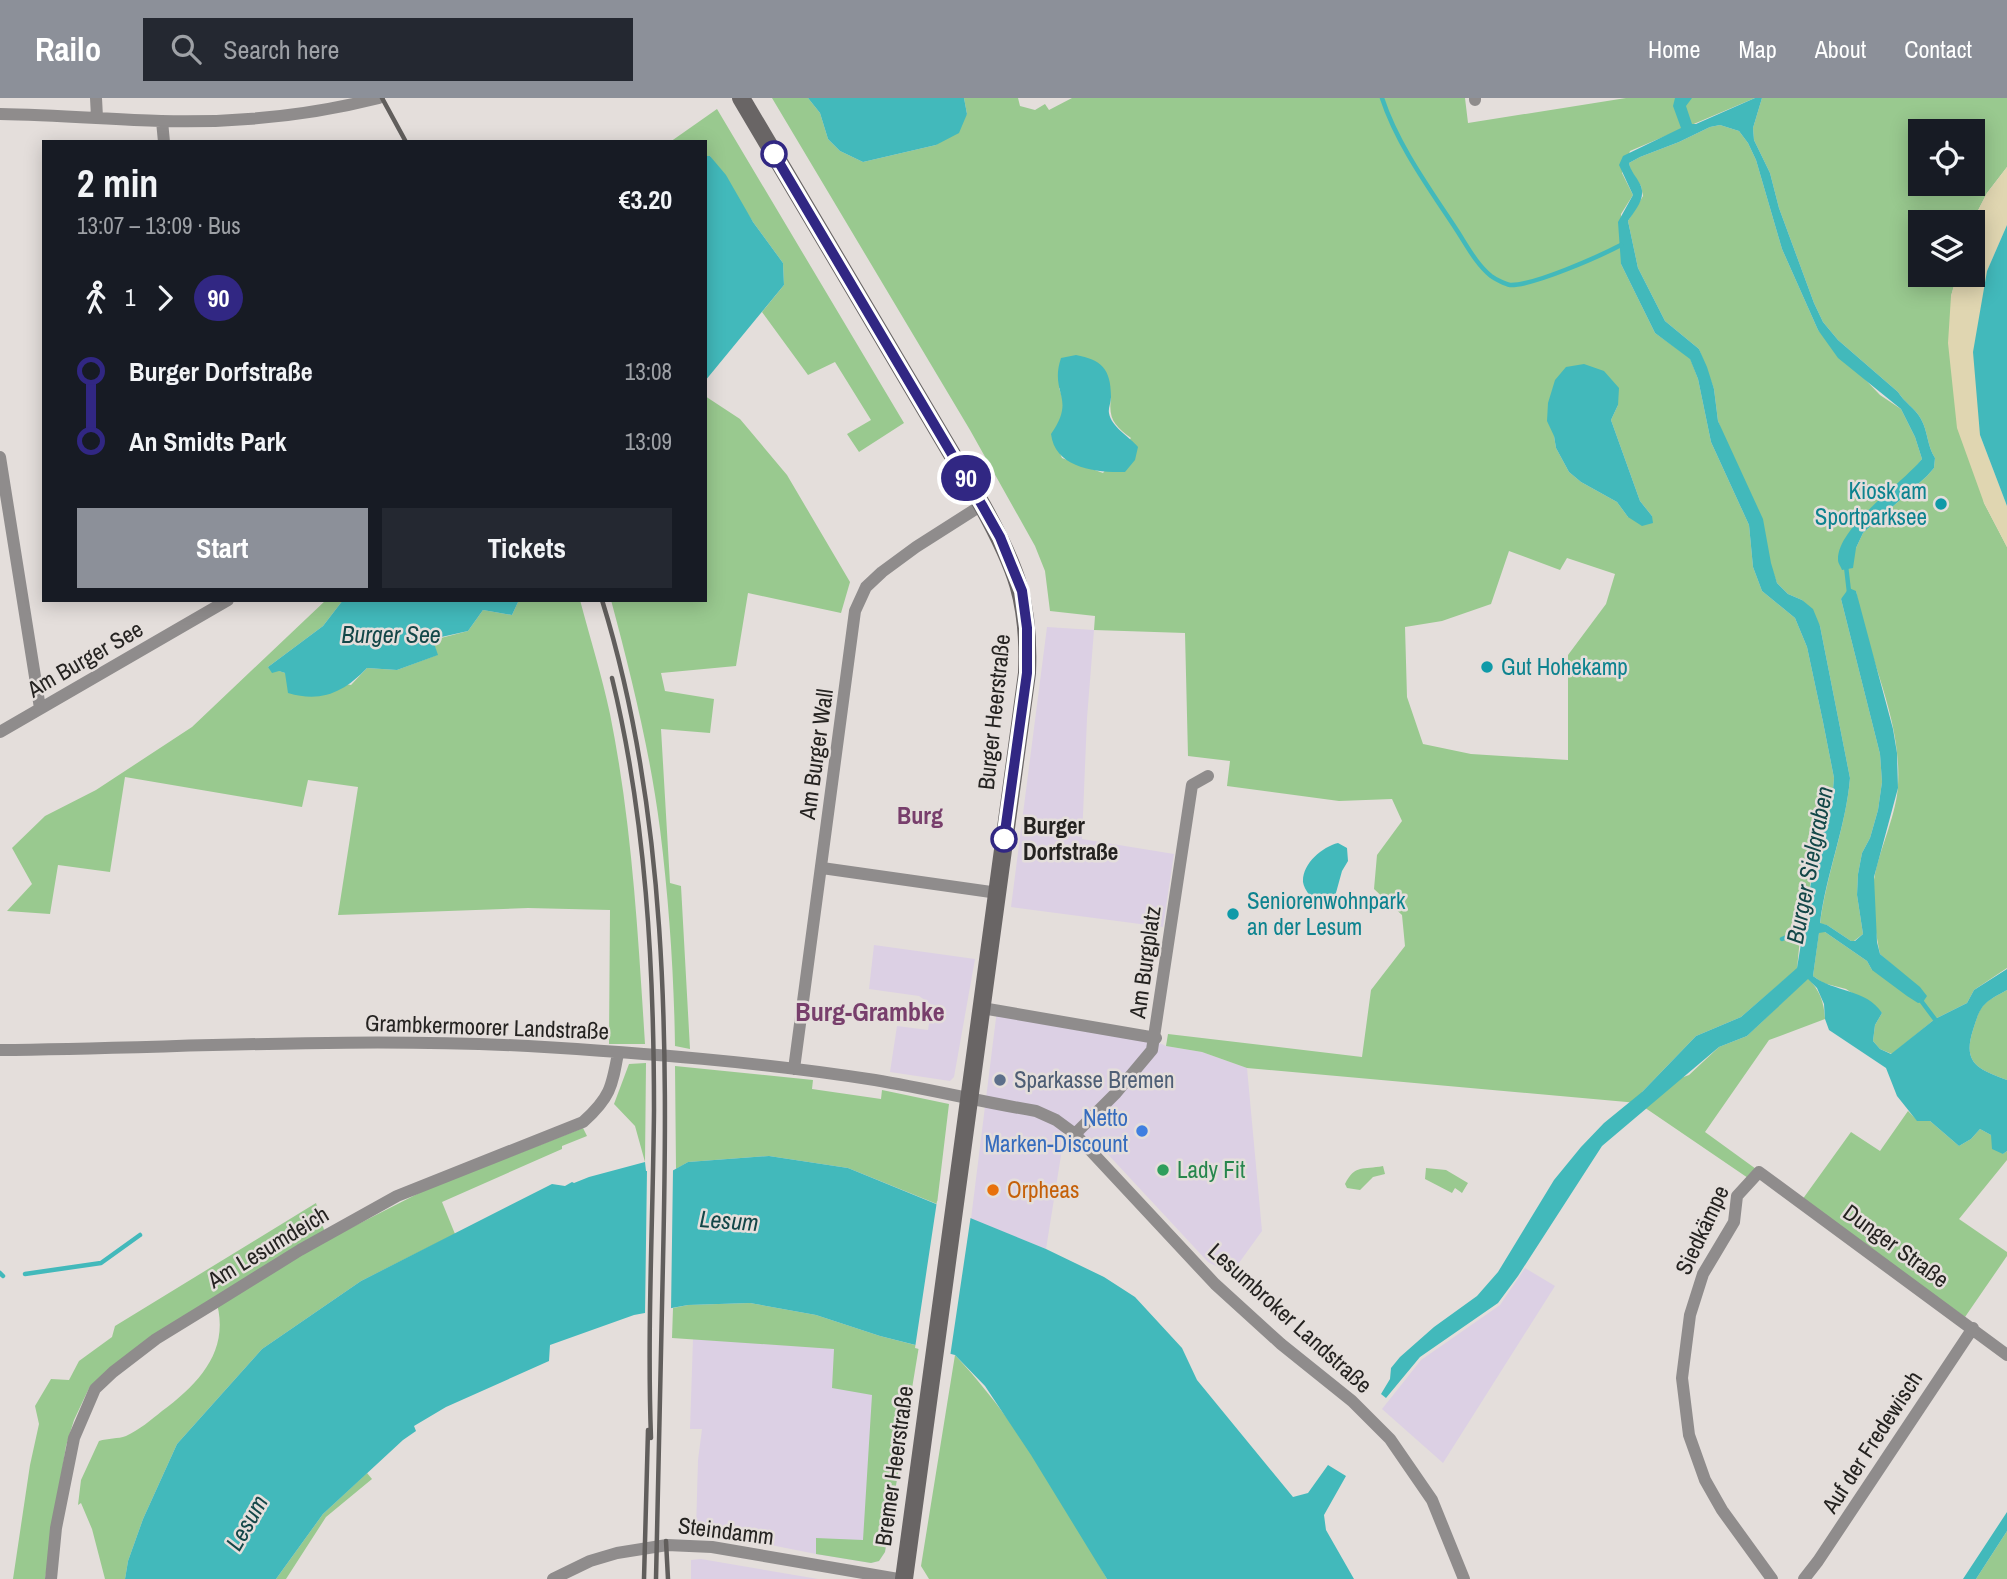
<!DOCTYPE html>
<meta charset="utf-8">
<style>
body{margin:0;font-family:"Archivo Narrow",sans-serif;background:#242831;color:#f1f3f6;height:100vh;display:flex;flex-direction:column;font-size:26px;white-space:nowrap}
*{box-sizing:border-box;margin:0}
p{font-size:23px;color:#9ea1a6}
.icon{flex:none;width:38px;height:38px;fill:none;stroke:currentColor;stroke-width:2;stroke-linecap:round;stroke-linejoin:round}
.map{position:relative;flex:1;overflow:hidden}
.side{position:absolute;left:42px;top:42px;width:665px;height:462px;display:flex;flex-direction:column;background:#171b24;border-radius:0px;box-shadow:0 4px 18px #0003}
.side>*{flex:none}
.badge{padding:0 14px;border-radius:23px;font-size:24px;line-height:46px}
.tools{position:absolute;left:1908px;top:21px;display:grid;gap:14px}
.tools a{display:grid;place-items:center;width:77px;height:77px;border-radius:0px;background:#171b24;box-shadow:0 4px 18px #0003;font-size:35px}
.map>.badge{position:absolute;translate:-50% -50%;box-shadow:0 0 0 4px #fff}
.legs{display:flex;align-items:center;gap:10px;height:77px;padding:0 35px;font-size:23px}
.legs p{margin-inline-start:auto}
.headline{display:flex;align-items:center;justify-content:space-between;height:119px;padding:0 35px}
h1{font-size:38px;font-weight:800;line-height:52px}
.action{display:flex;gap:14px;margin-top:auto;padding:14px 35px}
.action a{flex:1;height:80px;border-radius:0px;background:#8c9099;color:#fff;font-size:28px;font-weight:800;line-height:80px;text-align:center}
.action a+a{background:#242831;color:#f1f3f6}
ul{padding:0 35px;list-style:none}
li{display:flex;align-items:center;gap:24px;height:70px;font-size:26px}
li i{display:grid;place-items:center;width:10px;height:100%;margin:0 9px;background:currentColor}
li i::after{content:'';width:18px;height:18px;margin:-9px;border:5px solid;border-radius:50%;background:#171b24}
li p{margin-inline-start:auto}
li:first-child i{background:linear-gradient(#0000 50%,currentColor 0)}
li:last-child i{background:linear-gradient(currentColor 50%,#0000 0)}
header{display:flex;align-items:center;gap:42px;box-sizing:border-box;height:98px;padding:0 35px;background:#8c9099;color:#fff}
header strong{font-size:33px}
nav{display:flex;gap:38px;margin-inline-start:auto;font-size:24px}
.search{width:490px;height:63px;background:#242831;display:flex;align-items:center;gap:18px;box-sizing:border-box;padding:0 24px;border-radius:0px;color:#9ea1a6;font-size:26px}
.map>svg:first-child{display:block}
.commercial{fill:#dcd0e4}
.green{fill:#99c98f;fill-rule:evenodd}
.sand{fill:#e0d6b1}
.water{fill:#42b9bb}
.pier{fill:#e4dedb}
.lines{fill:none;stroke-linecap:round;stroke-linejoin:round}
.stream{stroke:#42b9bb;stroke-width:4.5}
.minor{stroke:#8f8c8c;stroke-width:12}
.secondary{stroke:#696565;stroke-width:18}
.rail{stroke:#615e5c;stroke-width:4.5}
.line-1-casing{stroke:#fff;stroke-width:16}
.line-1{stroke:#312783;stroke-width:10}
.stop-1-dot{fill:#fff;stroke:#312783;stroke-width:3.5}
.culture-dot{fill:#0f9aa8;stroke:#e4dedb;stroke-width:2.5}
.service-dot{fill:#5c6f8a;stroke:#e4dedb;stroke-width:2.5}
.shop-dot{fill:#3f7fe0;stroke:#e4dedb;stroke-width:2.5}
.leisure-dot{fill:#2e9e5b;stroke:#e4dedb;stroke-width:2.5}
.food-dot{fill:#e8710a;stroke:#e4dedb;stroke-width:2.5}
.labels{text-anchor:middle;stroke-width:5;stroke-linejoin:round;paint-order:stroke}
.culture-label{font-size:23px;fill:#0d838f;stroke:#e4dedb;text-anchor:start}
.street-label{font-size:23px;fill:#252321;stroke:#e4dedb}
.stop-label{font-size:23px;font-weight:bold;fill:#252321;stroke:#e4dedb;text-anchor:start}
.service-label{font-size:23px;fill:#4e5e75;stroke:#e4dedb;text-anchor:start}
.shop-label{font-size:23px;fill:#366cbe;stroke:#e4dedb;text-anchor:end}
.leisure-label{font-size:23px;fill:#27864d;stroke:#e4dedb;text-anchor:start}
.food-label{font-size:23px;fill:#c56008;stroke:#e4dedb;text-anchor:start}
.water-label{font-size:24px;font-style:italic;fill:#134748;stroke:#e4dedb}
.neighbourhood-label{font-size:24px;font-weight:bold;fill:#783f6c;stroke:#e4dedb}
.quarter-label{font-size:26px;font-weight:bold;fill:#783f6c;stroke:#e4dedb}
</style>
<header>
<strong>Railo</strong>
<div class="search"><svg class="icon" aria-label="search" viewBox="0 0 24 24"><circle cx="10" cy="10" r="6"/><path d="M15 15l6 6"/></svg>Search here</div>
<nav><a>Home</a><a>Map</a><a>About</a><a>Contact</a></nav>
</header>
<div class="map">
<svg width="2007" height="1481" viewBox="0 0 2007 1481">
<rect width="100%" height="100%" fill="#e4dedb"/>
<path class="commercial" d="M1047 529 1094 532 1087 620 1082 741 1174 756 1163 829 1011 809Z
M874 847 975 861 954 979 950 983 890 974 897 928 928 932 932 907 919 898 869 891Z
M997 912 1153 942 1166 948 1202 954 1247 970 1262 1133 1231 1176 1208 1164 1102 1050 1063 1045 1046 1151 971 1121Z
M1525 1170 1555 1188 1443 1365 1382 1311 1421 1262 1500 1207Z
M693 1241 834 1250 908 1303 909 1309 885 1454 879 1463 871 1465 816 1456 696 1432 698 1362 702 1331H690Z
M701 1461 818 1481H691V1462Z"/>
<path class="green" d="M772 0H808L820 15 828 41 840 53 863 64 936 47 967 16 964 0H1018L1020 8 1035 12 1045 6 1049 12 1072 0H1465L1468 25 1626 0H1755L1630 53 1622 75 1633 97 1621 116V166L1655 235 1690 260 1698 281 1711 344 1749 427 1753 469 1762 493 1795 520 1807 549 1823 624 1834 680 1832 704 1814 766 1800 840 1797 871 1741 919 1696 938 1642 994 1689 977 1719 949 1747 938 1808 880C1820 893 1824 904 1825 921L1769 942 1705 1034 1756 1071 1748 1080 1638 1005 1247 970 1202 954 1166 948 1168 936 1362 959 1371 892 1405 848 1402 817 1374 791 1377 757 1402 723 1392 701 1339 703 1227 688 1230 663 1188 658 1185 535 1094 532 1095 518 1050 513 1045 473 1035 448 970 332ZM1059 290 1111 300C1108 321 1115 328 1131 340L1103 375 1062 360 1052 336C1065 317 1067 311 1059 290ZM1618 307 1611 322 1640 403 1652 418 1628 419 1617 404 1581 384 1569 374 1556 350 1554 338ZM1509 453 1560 472 1567 460 1615 476 1606 506 1568 557V662L1471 656 1423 646 1407 599 1405 529 1442 523 1491 506Z
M1762 0H2007V69L1987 95 1972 124H1920V177H1957L1951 198 1984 405 2007 449V870L1974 892 1967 905 1935 921 1892 956 1880 951 1873 943 1875 927 1882 915 1846 891 1823 885 1813 878 1819 834H1825L1867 863 1872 872 1897 871 1880 856C1875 831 1870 801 1875 776 1881 748 1897 714 1898 687 1902 620 1867 558 1856 493L1841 501 1880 656 1882 684 1878 712 1870 740 1862 755 1858 776 1857 797 1863 836 1854 843H1851L1827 827 1820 826C1826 777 1846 729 1850 680L1820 528 1802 502 1788 496 1777 485 1718 323 1714 291 1699 251 1665 223 1638 170 1628 123 1643 98 1641 88 1631 73 1629 65 1640 59 1679 44 1710 29 1720 27 1739 33 1748 45 1756 62 1782 151 1818 232 1880 297 1901 311 1915 339 1922 361 1911 375 1858 422 1856 450 1863 435 1927 378 1934 370 1935 360C1927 348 1928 333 1921 321 1915 310 1904 304 1898 294L1838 242 1823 224 1814 205 1779 110 1770 75 1754 42 1753 30ZM1920 33H1972V86H1920Z
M717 11 904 325 859 354 847 336 871 322 835 264 808 277 762 214 784 187 783 165 753 124 710 58H705V44H670Z
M705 298 740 321 787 377 850 484 841 515 748 495 736 568 661 575 665 593 714 601 710 635 661 631 670 785 681 788 690 951 675 948C674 876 669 803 660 731 650 653 631 577 611 502H705Z
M326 502H343L323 528 268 569 285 575 351 587 367 570 397 572 437 557 434 545 437 541 468 533 483 512 512 517 519 502H580C590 540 602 578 610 616 632 725 638 836 645 946H609L610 812 528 810 338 817 358 689 308 682 302 709 125 679 110 774 58 767 50 816 7 813 32 786 12 750 45 718 96 692 192 629Z
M2007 892V982C1979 971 1962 966 1973 932 1981 905 1983 905 2007 892Z
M646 965 645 1064 635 1028 614 1006 629 966Z
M675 968 813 982 812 991 881 1001 882 992 949 1006 937 1106 848 1070 769 1058 688 1064 676 1071Z
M1908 1013 1917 1022 1930 1023 1959 1048 1971 1041 1980 1031 1991 1037 2003 1056 2007 1053V1062L1959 1121 2007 1154V1158L1965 1219 1802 1102 1851 1034 1880 1053Z
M583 1030 587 1038 562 1048V1051L442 1104 455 1136 361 1183 262 1251 177 1346 143 1421 128 1463 125 1481H105L92 1431 81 1405 78 1407 81 1382 99 1343C108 1340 118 1341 126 1338 139 1332 151 1322 162 1313 201 1284 232 1250 215 1199L90 1288 74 1322 66 1348 45 1481H13L30 1367 39 1326 35 1308 51 1281 69 1282 79 1263 112 1239 115 1228 316 1105 327 1142 423 1093Z
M1383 1068 1385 1076 1373 1079 1360 1092 1347 1090 1345 1086C1355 1066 1363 1072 1383 1068Z
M1426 1070 1446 1072 1468 1085 1462 1095 1455 1090 1452 1095 1425 1081Z
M750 1205 816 1217 880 1238 919 1248 885 1454 879 1463 871 1465 816 1456V1440L863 1442 872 1297 832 1290 834 1251 672 1240 673 1210 688 1207Z
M955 1257C1016 1322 1063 1403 1107 1481H929L921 1468Z
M367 1375 372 1381 326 1419 286 1481H276L323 1416Z
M2007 1433V1481H1976Z"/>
<path class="sand" d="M2007 69V127L1987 173 1980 337 2007 408V449L1984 405 1957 330 1948 245 1951 198 1957 177H1972V124L1987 95Z"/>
<path class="water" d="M808 0H964L967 16 959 35 936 47 863 64 840 53 828 41 820 15Z
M1675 0H1692L1686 8 1692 26H1696L1755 0H1762L1753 30 1754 42 1770 75 1779 110 1814 205 1823 224 1838 242 1898 294C1904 304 1915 310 1921 321 1928 333 1927 348 1935 360L1934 370 1927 378 1863 435 1856 450 1853 470 1842 472C1841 469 1838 465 1838 462 1837 429 1902 386 1922 361L1915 339 1901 311 1838 260 1818 232 1782 151 1756 62 1748 45 1739 33 1720 27 1710 29 1679 44 1640 59 1629 65C1631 74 1636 78 1640 86 1647 100 1635 112 1628 123L1638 170 1665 223 1699 251 1707 269 1714 291 1718 323 1763 421 1771 465 1777 485 1788 496 1802 502 1813 511 1820 528 1850 680C1846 729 1826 776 1820 825L1827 827 1851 843H1855L1863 836 1857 797 1858 776 1862 755 1870 740 1878 712 1882 684 1880 656 1841 501 1849 490 1856 493 1893 631 1897 655 1898 690 1874 779 1877 844 1880 856 1920 889 1927 898 1923 904 1918 905 1907 898 1872 872 1867 863 1825 834 1819 835 1813 878C1833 894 1867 891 1882 915L1875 927 1873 943 1880 951 1891 956 1935 921 1967 905 1974 892 2007 871V892C1983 905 1981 906 1973 932 1962 966 1979 971 2007 982V1053L2003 1056 1992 1051 1991 1037 1980 1031 1971 1041 1959 1048 1930 1023H1917L1897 998 1886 970 1829 932 1825 921 1824 906 1817 890 1808 881 1747 938 1719 949 1602 1048 1518 1178 1498 1205 1420 1259 1386 1300 1381 1296 1390 1281 1391 1270 1400 1259 1434 1229 1477 1198 1498 1174 1554 1082 1581 1049 1604 1025 1642 994 1696 938 1741 919 1797 870 1814 766 1832 704 1834 680 1823 624 1807 549 1795 520 1762 493 1753 469 1749 427 1711 344 1698 281 1690 261 1655 235 1621 166 1618 124 1633 97 1619 67 1623 58 1681 30 1673 8Z
M705 58H710L726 77 753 124 783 165 784 187 705 283Z
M2007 127V408L1980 337 1973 254 1987 173Z
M1076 257C1101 262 1111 270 1111 299 1111 304 1108 311 1109 315 1111 329 1130 339 1138 349L1135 362 1125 374C1096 375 1055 370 1051 336 1077 299 1049 296 1061 260Z
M1584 266 1604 273 1619 290 1618 307 1611 322 1640 403 1652 418 1653 425 1642 428 1628 419 1617 404 1581 384 1569 374 1556 350 1554 338 1547 323 1548 305 1555 282 1566 269Z
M343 502H519L512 517 483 512 468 533 437 540 434 545 438 557 397 572 367 570C344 594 322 605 288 595L285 575 279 573 272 575 268 569 323 528Z
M1338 745 1347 750 1348 763 1342 773 1334 802 1328 809 1317 808C1313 801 1304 792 1303 784 1302 766 1322 749 1338 745Z
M769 1058 848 1070 1046 1151 1104 1179 1135 1199 1182 1250 1197 1282 1293 1399 1308 1395 1328 1367 1346 1378 1324 1417 1326 1432 1354 1481H1107L1031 1357 985 1288 955 1257 880 1238 816 1217 750 1205 688 1207 634 1217 550 1247 549 1263 446 1309 414 1328 416 1333 403 1342 323 1416 276 1481H125L128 1463 143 1421 177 1346 262 1251 361 1183 552 1086 565 1088 572 1084 574 1085 589 1079 645 1064 646 1073H672L688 1064Z
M2007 1414V1433L1976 1481H1963Z"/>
<path class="pier" d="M647 1072H673L671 1214 645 1218Z
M937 1103 971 1117 950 1259 915 1250Z"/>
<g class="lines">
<path class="stream" d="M1382 0C1397 46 1429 90 1456 131 1466 146 1476 166 1491 178 1495 181 1505 186 1510 187 1533 188 1600 158 1621 147
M1846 468 1849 494
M1782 841 1807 831
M1919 900 1937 924
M0 1175 3 1178
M25 1176 101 1165 140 1137"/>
<path class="minor" d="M96 0 97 19
M1475 0V2
M0 16C54 17 107 21 161 23 233 25 308 18 379 0
M162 23 164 44
M0 359 40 610
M0 634 228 502
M822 770 998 795
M982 910 1156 940
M0 952C176 950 353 939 528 948 644 955 761 964 875 982 929 991 982 1004 1036 1013L1056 1022 1075 1036 1215 1186 1281 1246 1352 1303 1390 1341 1432 1402 1464 1481
M794 971 855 513 866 489 882 474 916 449 982 407
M1075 1036 1116 995 1152 952 1192 687 1208 678
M51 1481 56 1430 74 1340 95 1291 113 1274 156 1241 213 1206 300 1152 397 1098 583 1024C610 1000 612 989 618 955
M553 1481 590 1463 617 1455 667 1447 712 1449 898 1481
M1772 1481 1722 1412 1705 1382 1689 1337 1682 1280 1690 1217 1703 1176 1734 1124 1737 1098 1759 1074 2007 1257
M1804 1481 1818 1463 1973 1230"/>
<path class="secondary" d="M741 0 982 407C1016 469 1030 503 1027 575L904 1481"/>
<path class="rail" d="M382 0 406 44
M602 502C668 715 668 943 663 1163 661 1269 659 1375 656 1481
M612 580C646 720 654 869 654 1012 653 1121 647 1231 651 1340
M666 1443 668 1481
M644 1481 648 1332"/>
</g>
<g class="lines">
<g class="line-1-casing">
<path id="line-1" d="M774 56 982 407 1000 439 1022 493 1027 530V575L1004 741"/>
</g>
<use href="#line-1" class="line-1"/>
</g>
<g class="stop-1-dot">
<circle cx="774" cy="56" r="12"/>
<circle cx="1004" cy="741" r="12"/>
</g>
<g class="culture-dot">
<circle cx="1941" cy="406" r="7"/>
<circle cx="1487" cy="569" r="7"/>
<circle cx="1233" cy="816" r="7"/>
</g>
<circle class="service-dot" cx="1000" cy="982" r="7"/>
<circle class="shop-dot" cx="1142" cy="1033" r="7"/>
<circle class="leisure-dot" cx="1163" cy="1072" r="7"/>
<circle class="food-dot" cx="993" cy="1092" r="7"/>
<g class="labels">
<g class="culture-label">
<text x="1927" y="401" text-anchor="end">Kiosk am<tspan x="1927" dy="26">Sportparksee</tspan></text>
<text x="1501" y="577">Gut Hohekamp</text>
<text x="1247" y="811">Seniorenwohnpark<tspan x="1247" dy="26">an der Lesum</tspan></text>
</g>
<g class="street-label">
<text transform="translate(85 561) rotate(-30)" y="8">Am Burger See</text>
<text transform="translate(994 614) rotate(-84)" y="8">Burger Heerstraße</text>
<text transform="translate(816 656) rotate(-82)" y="8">Am Burger Wall</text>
<text transform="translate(1145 864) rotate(-82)" y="8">Am Burgplatz</text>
<text transform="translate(487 929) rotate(2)" y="8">Grambkermoorer Landstraße</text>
<text transform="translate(1702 1132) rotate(-65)" y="8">Siedkämpe</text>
<text transform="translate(1896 1148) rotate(36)" y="8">Dunger Straße</text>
<text transform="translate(268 1149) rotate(-31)" y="8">Am Lesumdeich</text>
<text transform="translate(1290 1220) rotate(42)" y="8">Lesumbroker Landstraße</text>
<text transform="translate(1872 1344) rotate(-57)" y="8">Auf der Fredewisch</text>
<text transform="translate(894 1368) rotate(-82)" y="8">Bremer Heerstraße</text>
<text transform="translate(726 1433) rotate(7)" y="8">Steindamm</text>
</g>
<g class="stop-label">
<text x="1023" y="736">Burger<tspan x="1023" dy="26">Dorfstraße</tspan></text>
</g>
<g class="service-label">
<text x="1014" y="990">Sparkasse Bremen</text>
</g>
<g class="shop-label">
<text x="1128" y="1028">Netto<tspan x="1128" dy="26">Marken-Discount</tspan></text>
</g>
<g class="leisure-label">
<text x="1177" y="1080">Lady Fit</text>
</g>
<g class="food-label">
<text x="1007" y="1100">Orpheas</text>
</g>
<g class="water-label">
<text x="391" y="545">Burger See</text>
<text transform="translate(1810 767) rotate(-79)" y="8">Burger Sielgraben</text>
<text transform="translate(729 1123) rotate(4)" y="8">Lesum</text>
<text transform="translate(247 1425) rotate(-60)" y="8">Lesum</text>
</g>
<g class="neighbourhood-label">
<text x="920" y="726">Burg</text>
</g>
<g class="quarter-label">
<text x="870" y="923">Burg-Grambke</text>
</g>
</g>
</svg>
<div class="tools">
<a><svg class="icon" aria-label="locate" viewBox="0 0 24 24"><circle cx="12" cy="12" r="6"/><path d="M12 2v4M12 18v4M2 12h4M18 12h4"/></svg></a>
<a><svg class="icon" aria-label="layers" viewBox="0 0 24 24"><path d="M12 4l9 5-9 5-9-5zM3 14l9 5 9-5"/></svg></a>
</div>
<b class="badge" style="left:966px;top:380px;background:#312783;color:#fff">90</b>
<section class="side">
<div class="headline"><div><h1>2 min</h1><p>13:07 – 13:09 · Bus</p></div><b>€3.20</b></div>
<div class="legs"><svg class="icon" aria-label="walk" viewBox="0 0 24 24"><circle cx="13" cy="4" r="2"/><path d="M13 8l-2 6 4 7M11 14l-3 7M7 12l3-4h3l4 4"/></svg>1<svg class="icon" aria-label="forward" viewBox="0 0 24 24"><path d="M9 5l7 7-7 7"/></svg><b class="badge" style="background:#312783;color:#fff">90</b></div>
<ul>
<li><i style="color:#312783"></i><b>Burger Dorfstraße</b><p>13:08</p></li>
<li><i style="color:#312783"></i><b>An Smidts Park</b><p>13:09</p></li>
</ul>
<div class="action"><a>Start</a><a>Tickets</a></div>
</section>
</div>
